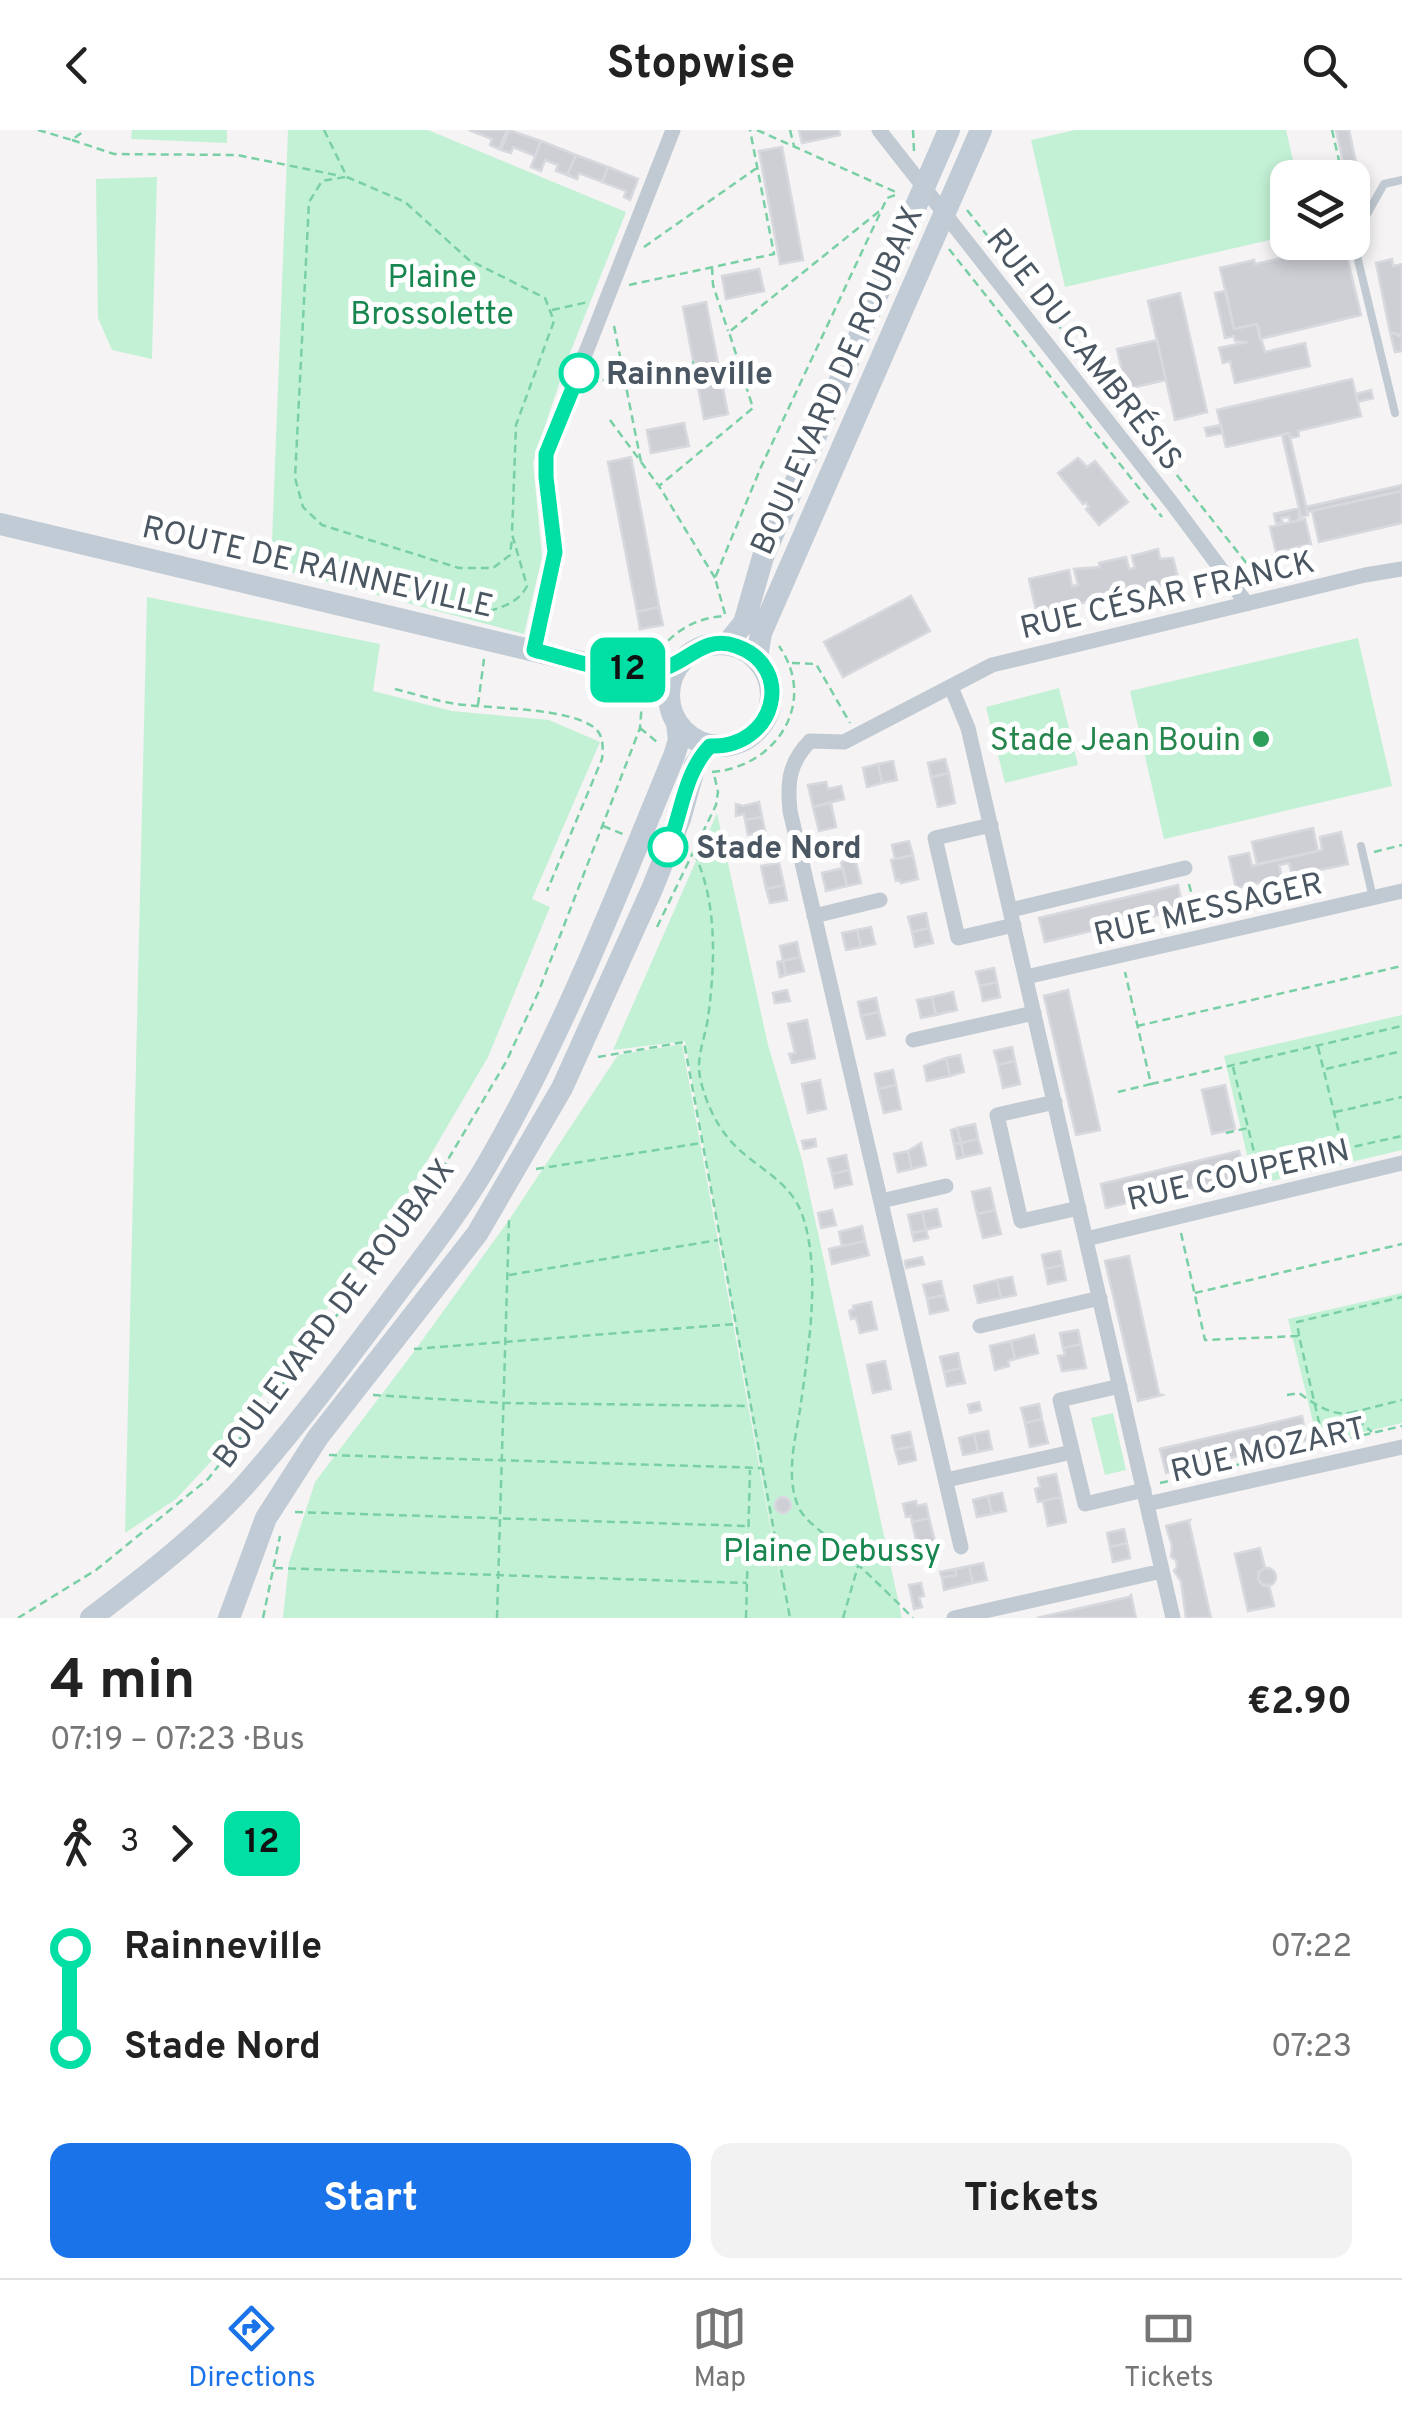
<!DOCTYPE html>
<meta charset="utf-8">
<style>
body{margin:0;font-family:Overpass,sans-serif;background:#f2f2f2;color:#222;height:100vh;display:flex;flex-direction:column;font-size:38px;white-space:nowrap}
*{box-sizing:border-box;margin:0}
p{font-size:32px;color:#767676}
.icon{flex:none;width:55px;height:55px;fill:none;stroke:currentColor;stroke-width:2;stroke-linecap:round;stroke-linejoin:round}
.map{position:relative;height:1488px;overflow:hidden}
.sheet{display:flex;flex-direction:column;background:#fff;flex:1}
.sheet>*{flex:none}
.badge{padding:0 20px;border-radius:15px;font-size:35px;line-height:65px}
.buttons{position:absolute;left:1270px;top:30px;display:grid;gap:20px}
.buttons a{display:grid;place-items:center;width:100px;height:100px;border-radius:20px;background:#fff;box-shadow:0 5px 15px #0003;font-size:50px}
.map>.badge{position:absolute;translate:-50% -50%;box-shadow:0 0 0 5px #fff}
.legs{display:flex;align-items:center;gap:15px;height:110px;padding:0 50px;font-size:32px}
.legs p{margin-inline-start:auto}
.summary{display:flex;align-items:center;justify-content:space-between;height:170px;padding:0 50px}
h1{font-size:55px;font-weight:700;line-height:75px}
.cta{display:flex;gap:20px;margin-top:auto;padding:20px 50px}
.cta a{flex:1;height:115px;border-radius:20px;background:#1a73e8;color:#fff;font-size:40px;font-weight:700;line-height:115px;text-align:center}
.cta a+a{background:#f2f2f2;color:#222}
ul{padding:0 50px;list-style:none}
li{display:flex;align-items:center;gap:35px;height:100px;font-size:38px}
li i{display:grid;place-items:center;width:15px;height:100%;margin:0 12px;background:currentColor}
li i::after{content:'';width:25px;height:25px;margin:-12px;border:8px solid;border-radius:50%;background:#fff}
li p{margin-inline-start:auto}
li:first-child i{background:linear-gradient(#0000 50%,currentColor 0)}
li:last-child i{background:linear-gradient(currentColor 50%,#0000 0)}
header{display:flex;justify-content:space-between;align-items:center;height:130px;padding:0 50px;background:#fff;font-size:45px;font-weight:700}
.tabs{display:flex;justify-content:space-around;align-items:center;height:140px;border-top:2px solid #e0e0e0;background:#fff;font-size:28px;color:#767676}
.tabs a{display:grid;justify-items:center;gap:5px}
.tabs .active{color:#1a73e8}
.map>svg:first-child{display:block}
.green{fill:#c3f1d5}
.building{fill:#cdcfd5;stroke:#d7d9de;stroke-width:2.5}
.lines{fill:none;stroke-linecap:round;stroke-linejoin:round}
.path{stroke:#7ad0a6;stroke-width:2.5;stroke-dasharray:8 5;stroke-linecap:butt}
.service{stroke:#c1cad2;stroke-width:8}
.minor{stroke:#c1cad2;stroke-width:15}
.secondary{stroke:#c1cbd6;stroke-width:22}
.line-1-casing{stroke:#fff;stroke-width:22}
.line-1{stroke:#01dfa5;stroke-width:15}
.stop-1-dot{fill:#fff;stroke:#01dfa5;stroke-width:5}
.leisure-dot{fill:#2e9e5b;stroke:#fff;stroke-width:4}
.labels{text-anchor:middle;stroke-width:10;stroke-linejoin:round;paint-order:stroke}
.park-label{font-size:32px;fill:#17864f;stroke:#fff}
.street-label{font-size:32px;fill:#4a5661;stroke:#fff}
.stop-label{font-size:32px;font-weight:bold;fill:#4a5661;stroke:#fff;text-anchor:start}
.leisure-label{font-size:32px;fill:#27864d;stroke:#fff;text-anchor:end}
</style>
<header><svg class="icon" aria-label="back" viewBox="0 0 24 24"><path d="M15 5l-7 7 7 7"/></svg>Stopwise<svg class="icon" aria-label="search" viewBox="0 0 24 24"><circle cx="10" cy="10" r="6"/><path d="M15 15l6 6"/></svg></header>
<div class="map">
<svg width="1402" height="1488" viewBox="0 0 1402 1488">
<rect width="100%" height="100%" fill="#f5f3f3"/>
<path class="green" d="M132 0H227V13L131 9Z
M288 0H428L626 82 566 233 533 332 542 427 524 504 271 437Z
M1075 0H1286L1297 47 1288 48 1287 106 1065 157 1031 10Z
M157 47 152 229 112 220 98 188 96 49Z
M147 467 380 514 373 561 452 581 549 590 600 612 532 769 550 777 488 927 390 1094 219 1323 176 1369 125 1403Z
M1358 508 1392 656 1164 709 1130 561Z
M1059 558 1078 635 1005 653 986 577Z
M717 683 768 915 802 1030 902 1488H283L289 1432 315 1352 413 1223 509 1090 618 925 682 914 786 1483 685 911 613 920Z
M1402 885V1020L1254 1055 1224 926Z
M1402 1163V1293L1318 1313 1288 1189Z
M1113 1283 1126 1340 1105 1345 1091 1288Z"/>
<path class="building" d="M469 0H507L499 19 490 15 492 9Z
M509 0 541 11 535 26 513 17 511 23 501 20Z
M799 0H839L840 5 802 13Z
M1336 0H1349L1356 33 1344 36Z
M541 11 576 25 567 45 556 41 558 35 545 30 541 41 531 37Z
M782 17 803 130 780 134 759 21Z
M576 25 608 37 602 52 579 43 577 49 567 45Z
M608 37 638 49 630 70 624 67 626 61 602 52Z
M1344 114 1361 185 1260 209 1257 194 1234 199 1220 138 1254 130 1255 134Z
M1392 129 1393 136 1402 134V205L1399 206 1390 202 1376 133Z
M759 139 764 161 726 169 722 146Z
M1226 161 1234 199 1257 194 1265 222 1305 213 1310 236 1235 253 1230 231 1223 233 1219 218 1248 212 1235 211 1234 206 1225 208 1215 163Z
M1180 163 1207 282 1175 290 1148 171Z
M706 172 728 284 704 289 683 177Z
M1390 202 1402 205V221L1395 222Z
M1157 210 1166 250 1126 259 1117 219Z
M1352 249 1361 286 1298 301 1299 306 1291 308 1289 303 1226 317 1217 280Z
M1371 260 1373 268 1358 272 1356 264Z
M684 293 689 316 651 323 647 300Z
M1221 295 1223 303 1207 306 1205 298Z
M1289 303 1308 385 1301 387 1282 305Z
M631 327 659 477 637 482 608 332Z
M1078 328 1087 337 1095 331 1128 372 1099 395 1086 379 1089 377 1086 372 1083 374 1058 343Z
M1402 355V361L1307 382 1306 377Z
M1402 361V393L1319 412 1312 381Z
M1299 378V390L1290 392 1289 387 1281 388 1283 394 1276 393 1274 384Z
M1305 389 1311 414 1276 422 1270 397Z
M1158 419 1160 429 1173 428 1179 452 1128 464 1127 461 1037 485 1029 449 1069 440 1072 456 1078 455 1074 439 1100 437 1099 433 1126 427 1129 439 1135 438 1132 426Z
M911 466 930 501 843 547 824 512Z
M659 477 663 495 640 499 637 482Z
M945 629 949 643 931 647 928 633Z
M893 631 897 650 882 653 878 634Z
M878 634 882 653 867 657 863 638Z
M949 643 955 673 938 677 931 647Z
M826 652 828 659 841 656 844 669 813 677 808 655Z
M759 672 762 687 745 690 744 684 736 686V674L743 676Z
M831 673 836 697 819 701 813 677Z
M762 687 765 701 748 705 745 690Z
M1313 698 1318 721 1257 734 1252 712Z
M1341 702 1348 734 1292 746 1289 733 1279 735 1282 748 1236 758 1229 727 1249 723 1252 736 1318 721 1322 720 1320 707Z
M909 711 913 725 895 729 892 715Z
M913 725 918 749 901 753 900 750 896 751 891 730Z
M855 729 861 753 847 756 841 732Z
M779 733 784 755 766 759 761 736Z
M843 738 847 756 826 761 822 743Z
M784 755 787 770 770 773 766 759Z
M1178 755 1183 779 1045 812 1039 788Z
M926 783 929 798 912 802 908 787Z
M1133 789 1134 793 1095 803 1094 798Z
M871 797 875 814 861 817 857 800Z
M929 798 933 813 915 817 912 802Z
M857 800 861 817 846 820 842 803Z
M797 812 800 827 783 831 780 816Z
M800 827 804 841 786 845 783 831Z
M783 831 786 845 780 847 777 832Z
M994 838 997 852 980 856 976 842Z
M997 852 1000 867 983 871 980 856Z
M787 860 790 871 775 873 773 863Z
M1068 860 1100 1000 1076 1005 1044 866Z
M953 862 957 880 936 885 932 867Z
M932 867 936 885 921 888 917 870Z
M876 868 879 882 861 886 858 872Z
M879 882 885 905 867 909 861 886Z
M807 890 815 928 792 933 789 924 795 923 788 894Z
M1012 917 1015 931 998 935 994 921Z
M960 925 964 942 950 946 946 928Z
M946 928 950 946 927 951 924 936Z
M1015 931 1020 954 1003 958 998 935Z
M893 940 896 955 878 959 875 944Z
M820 950 826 979 808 983 802 954Z
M896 955 901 979 884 983 878 959Z
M1225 955 1235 999 1212 1004 1202 960Z
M975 994 978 1009 961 1013 957 998Z
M957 998 961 1013 954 1014 951 1000Z
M815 1009 816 1016 804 1019 802 1011Z
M978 1009 982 1023 964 1027 961 1013Z
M921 1013 926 1035 912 1039 908 1021Z
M961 1013 964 1027 957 1029 954 1014Z
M908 1021 912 1039 898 1042 894 1024Z
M1239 1021 1245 1045 1106 1078 1101 1054Z
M846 1025 849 1040 832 1044 828 1029Z
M849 1040 852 1054 835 1058 832 1044Z
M990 1058 995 1080 977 1084 972 1062Z
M937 1079 941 1096 926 1100 922 1082Z
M832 1080 836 1095 821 1098 818 1083Z
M995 1080 1001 1104 983 1108 977 1084Z
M922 1082 926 1100 912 1103 908 1085Z
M862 1096 865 1111 842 1116 839 1102Z
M926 1100 928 1108 914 1111 912 1103Z
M865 1111 869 1125 832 1134 829 1119Z
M1060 1121 1063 1135 1045 1139 1042 1125Z
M1129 1126 1159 1264 1162 1265 1138 1271 1105 1131Z
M922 1127 924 1134 906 1138 905 1131Z
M1063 1135 1066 1150 1048 1154 1045 1139Z
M1012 1147 1016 1165 1001 1168 997 1150Z
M997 1150 1001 1168 978 1173 974 1156Z
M941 1151 944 1165 927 1169 923 1155Z
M944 1165 948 1180 930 1184 927 1169Z
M871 1172 877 1199 860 1203 856 1188 851 1189 849 1181 854 1179 853 1176Z
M1078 1200 1081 1214 1063 1218 1060 1203Z
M1034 1205 1038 1223 1015 1229 1011 1211Z
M1011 1211 1015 1229 1008 1231 1009 1236 995 1240 990 1216Z
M1081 1214 1086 1238 1062 1241 1058 1226 1065 1225 1063 1218Z
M958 1223 961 1238 944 1242 940 1227Z
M885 1231 891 1259 873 1263 867 1235Z
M961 1238 965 1253 947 1256 944 1242Z
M979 1272 981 1280 970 1283 968 1275Z
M1039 1274 1042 1289 1025 1293 1021 1278Z
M1302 1286 1307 1310 1166 1343 1160 1319Z
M1042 1289 1048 1313 1030 1317 1025 1293Z
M988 1301 992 1319 978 1322 974 1304Z
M910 1302 913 1316 895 1320 892 1306Z
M974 1304 978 1322 963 1325 959 1308Z
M913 1316 916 1330 899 1334 895 1320Z
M1056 1344 1061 1367 1038 1372 1035 1359 1040 1357 1038 1348Z
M1002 1363 1006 1381 992 1384 988 1366Z
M988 1366 992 1384 977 1387 973 1370Z
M1061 1367 1066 1392 1048 1396 1043 1371Z
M775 1375a8 8 0 1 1 16 0a8 8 0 1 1-16 0Z
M916 1371 917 1376 926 1374 929 1388 912 1392 911 1386 906 1387 903 1374Z
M929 1388 935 1411 917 1415 912 1392Z
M1190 1390 1189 1392 1211 1488H1186L1181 1451 1174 1441 1177 1437 1176 1430 1171 1427 1172 1416 1166 1396Z
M1124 1399 1127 1413 1110 1417 1107 1403Z
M1127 1413 1130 1428 1113 1432 1110 1417Z
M1260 1418 1265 1438 1259 1442 1258 1449 1262 1454 1269 1455 1274 1476 1248 1481 1235 1424Z
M983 1433 987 1450 973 1453 969 1436Z
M969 1436 973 1453 944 1460 942 1448 956 1445 955 1439Z
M1258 1447a9 9 0 1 1 18 0a9 9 0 1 1-18 0Z
M955 1439 956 1445 942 1448 940 1442Z
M921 1453 924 1466 919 1467 922 1477 914 1479 909 1455Z
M1131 1465 1136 1488H1037L1129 1467Z"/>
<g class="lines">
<path class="path" d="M38 0 72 10 85 0
M324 0 347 47 405 72 469 130 545 168 554 191 516 295 512 404 527 456C516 478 491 479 470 487
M757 0 898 63
M790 0 794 16
M913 0 914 21
M1332 0 1343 48
M72 10 114 24 237 25 341 46
M345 47 322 51 309 72 295 348 303 377 322 395 459 438H493L510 425 512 408
M967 80 1263 454
M644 117 761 35
M949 119 1162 387
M712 137 713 155 728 201
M629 155 774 124 750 0
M552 180 588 172
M614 196 641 332
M590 253 694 232
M610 290 658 355
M715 448 659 356 753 278 729 202 882 79
M725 484 715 448 761 337 882 79 887 68 898 64
M659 520C678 499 696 488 725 486
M792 533 816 534 850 593
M395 559C415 564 436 571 457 574 490 579 571 577 596 599 604 607 603 619 602 629L547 761
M478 575 484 529
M640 598 657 612
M712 642C777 637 818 572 779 516
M603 696 623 704
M1374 722 1402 715
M694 723C718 772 715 836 708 888 705 908 696 927 700 947 704 968 715 993 729 1009 751 1036 789 1048 802 1084 822 1141 808 1221 800 1280 795 1310 785 1348 799 1378 805 1391 825 1404 836 1414 862 1438 888 1463 913 1488
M1189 754 1198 790
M657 797 716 675 718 662 714 644
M1137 896 1402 836
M1318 917 1343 1019 1402 1006
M598 927 684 912 790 1488
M1233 937 1261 1050
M1326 939 1402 921
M1151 954 1402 896
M1118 962 1151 954 1125 842
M1335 982 1402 967
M1226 1003 1248 998
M536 1039 701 1013
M1181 1103 1205 1210 1299 1206 1324 1314
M509 1145 718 1110
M1195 1163 1402 1114
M1299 1206 1297 1192 1402 1167
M414 1219 735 1194
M373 1265 503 1273 750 1276
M1287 1265 1299 1263C1313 1273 1331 1286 1349 1283L1372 1302
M1350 1283 1402 1270
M329 1325 761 1338
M1160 1353 1402 1296
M295 1382 748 1396
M275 1438 747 1453
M18 1488 96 1440 208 1349 412 1090 506 932 538 863 640 598 643 559
M263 1488 280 1406
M497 1488 509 1090
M746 1488 750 1340
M843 1488 858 1436"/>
<path class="service" d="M1395 283 1353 109 1384 54 1402 50
M1361 716 1373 768"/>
<path class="minor" d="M879 0 1171 372 1247 474
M534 521 555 422 545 347 546 324 673 0
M951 557 968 598 1173 1488
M991 695 935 708 958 808 1014 795
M1011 780 1185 738
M814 786 880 770
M1026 847 1402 761
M913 910 1034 883
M1055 972 997 985 1021 1091 1079 1078
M881 1071 946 1056
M1086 1109 1402 1033
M980 1196 1100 1168
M1120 1256 1060 1270 1085 1374 1144 1360
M946 1350 1072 1322
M1147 1374 1402 1317
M961 1417 790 681C787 652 789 633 810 611L844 612 992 535 1365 445 1402 439
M954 1488 1162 1441"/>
<path class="secondary" d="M0 394 614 540 662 539 680 533
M669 565a51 51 0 1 1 102 0a51 51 0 1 1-102 0Z
M727 514 744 493 763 427 949 0
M757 528 761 503 981 0
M91 1488C145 1447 201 1404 246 1354 296 1297 342 1236 387 1176 422 1129 459 1083 488 1033 563 904 617 764 674 626L679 610 677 594
M229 1488 266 1388 318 1307 477 1104 562 958 652 759 680 689 695 635 710 615"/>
</g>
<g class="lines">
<g class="line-1-casing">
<path id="line-1" d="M579 243 546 324V347L555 422 534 520C574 530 624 550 665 538 690 530 705 505 736 516 797 537 775 619 710 616 684 643 682 683 668 717"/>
</g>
<use href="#line-1" class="line-1"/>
</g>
<g class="stop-1-dot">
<circle cx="579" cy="243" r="18"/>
<circle cx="668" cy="717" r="18"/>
</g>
<circle class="leisure-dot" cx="1261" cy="609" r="10"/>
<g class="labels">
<g class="park-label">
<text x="432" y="157">Plaine<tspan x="432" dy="37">Brossolette</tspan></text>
<text x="832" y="1431">Plaine Debussy</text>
</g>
<g class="street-label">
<text transform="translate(1085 219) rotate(52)" y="11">RUE DU CAMBRÉSIS</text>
<text transform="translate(836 250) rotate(-66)" y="11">BOULEVARD DE ROUBAIX</text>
<text transform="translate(318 436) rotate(13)" y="11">ROUTE DE RAINNEVILLE</text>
<text transform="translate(1167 464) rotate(-13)" y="11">RUE CÉSAR FRANCK</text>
<text transform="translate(1208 778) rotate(-13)" y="11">RUE MESSAGER</text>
<text transform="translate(1238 1044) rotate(-13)" y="11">RUE COUPERIN</text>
<text transform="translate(333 1183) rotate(-53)" y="11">BOULEVARD DE ROUBAIX</text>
<text transform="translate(1268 1319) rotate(-13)" y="11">RUE MOZART</text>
</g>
<g class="stop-label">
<text x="606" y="254">Rainneville</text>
<text x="696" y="728">Stade Nord</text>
</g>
<g class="leisure-label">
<text x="1241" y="620">Stade Jean Bouin</text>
</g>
</g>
</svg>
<div class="buttons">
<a><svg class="icon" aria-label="layers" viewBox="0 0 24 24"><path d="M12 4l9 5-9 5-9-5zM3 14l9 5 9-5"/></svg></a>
</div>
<b class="badge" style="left:628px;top:540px;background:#01dfa5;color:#111">12</b>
</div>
<section class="sheet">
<div class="summary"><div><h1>4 min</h1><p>07:19 – 07:23 · Bus</p></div><b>€2.90</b></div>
<div class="legs"><svg class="icon" aria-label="walk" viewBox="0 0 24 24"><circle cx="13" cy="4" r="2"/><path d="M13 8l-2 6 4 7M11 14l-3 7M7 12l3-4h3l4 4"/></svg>3<svg class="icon" aria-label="forward" viewBox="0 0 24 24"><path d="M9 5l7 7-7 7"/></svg><b class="badge" style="background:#01dfa5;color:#111">12</b></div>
<ul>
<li><i style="color:#01dfa5"></i><b>Rainneville</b><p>07:22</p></li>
<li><i style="color:#01dfa5"></i><b>Stade Nord</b><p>07:23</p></li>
</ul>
<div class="cta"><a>Start</a><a>Tickets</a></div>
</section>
<nav class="tabs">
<a class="active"><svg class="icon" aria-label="directions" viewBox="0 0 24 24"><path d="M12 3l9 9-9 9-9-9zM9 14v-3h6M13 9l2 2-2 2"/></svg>Directions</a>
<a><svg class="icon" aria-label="map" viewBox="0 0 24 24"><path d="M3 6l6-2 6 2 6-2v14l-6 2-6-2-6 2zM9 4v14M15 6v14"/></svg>Map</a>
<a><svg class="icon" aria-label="tickets" viewBox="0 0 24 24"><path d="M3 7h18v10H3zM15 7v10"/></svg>Tickets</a>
</nav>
